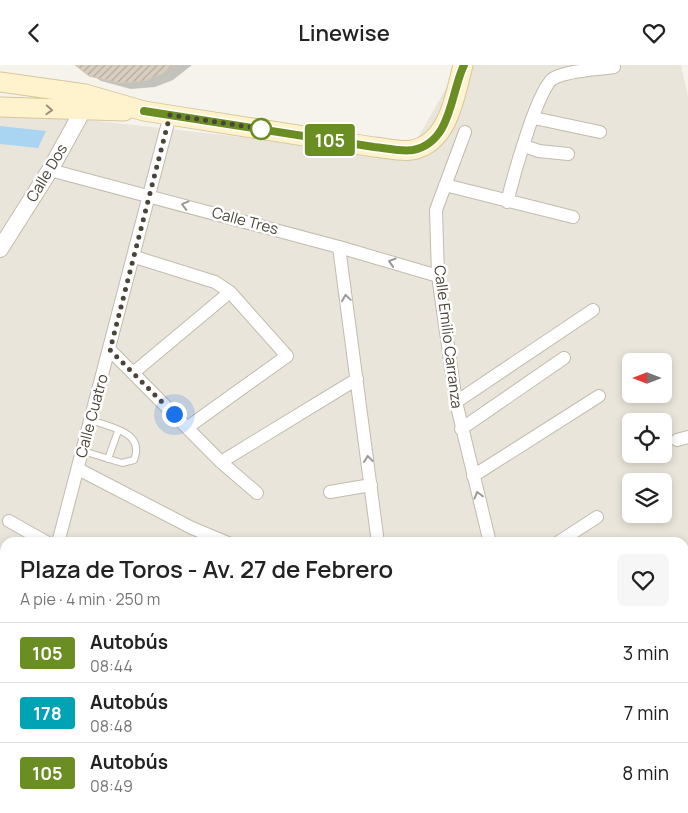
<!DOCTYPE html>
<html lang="es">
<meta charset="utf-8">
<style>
body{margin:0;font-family:Manrope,sans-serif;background:#f6f6f6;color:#222;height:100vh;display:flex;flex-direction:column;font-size:19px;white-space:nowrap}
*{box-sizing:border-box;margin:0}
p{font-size:16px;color:#767676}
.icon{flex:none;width:28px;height:28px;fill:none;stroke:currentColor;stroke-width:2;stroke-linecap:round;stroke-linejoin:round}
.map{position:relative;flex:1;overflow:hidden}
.panel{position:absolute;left:0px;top:472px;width:689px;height:276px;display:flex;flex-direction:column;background:#fff;border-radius:15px 15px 0 0;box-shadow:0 2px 8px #0003}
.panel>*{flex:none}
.badge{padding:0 10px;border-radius:4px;font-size:18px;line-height:32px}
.needle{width:32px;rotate:270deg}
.buttons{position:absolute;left:622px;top:288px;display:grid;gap:10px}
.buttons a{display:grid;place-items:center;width:50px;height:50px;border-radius:8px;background:#fff;box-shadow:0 2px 8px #0003;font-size:25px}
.you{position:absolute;width:25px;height:25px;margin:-12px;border:4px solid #fff;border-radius:50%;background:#1a73e8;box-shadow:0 0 0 8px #1a73e833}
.map>.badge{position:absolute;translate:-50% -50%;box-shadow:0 0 0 2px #fff}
.round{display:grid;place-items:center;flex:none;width:52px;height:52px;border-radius:8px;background:#f6f6f6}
.overview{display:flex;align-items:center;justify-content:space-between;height:85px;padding:0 20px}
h1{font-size:24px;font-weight:600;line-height:38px}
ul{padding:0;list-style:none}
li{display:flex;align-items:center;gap:15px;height:60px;padding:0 20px;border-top:1px solid #e0e0e0}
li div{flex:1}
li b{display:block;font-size:19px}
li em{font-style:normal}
li .badge{min-width:55px;font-weight:700;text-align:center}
header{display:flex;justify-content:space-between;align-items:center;height:65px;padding:0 20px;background:#fff;font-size:22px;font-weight:600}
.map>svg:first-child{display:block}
.residential{fill:#eae5da;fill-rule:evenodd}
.water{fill:#a9d4f2}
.shadow{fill:#0003}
.building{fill:url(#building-hatch);stroke:#d3c7b4}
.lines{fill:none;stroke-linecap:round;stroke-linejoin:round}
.service-casing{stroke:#c2bbae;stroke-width:8}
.pedestrian-casing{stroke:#c2bbae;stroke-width:12}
.minor-casing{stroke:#c2bbae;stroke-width:14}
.tertiary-casing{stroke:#c2bbae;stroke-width:18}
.secondary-casing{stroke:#d6c79b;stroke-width:21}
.path{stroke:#c4b79f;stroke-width:2;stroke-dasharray:2.5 2.5;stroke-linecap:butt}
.service{stroke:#fff;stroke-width:6}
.pedestrian{stroke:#fff;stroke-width:10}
.minor{stroke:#fff;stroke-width:12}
.tertiary{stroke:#fff;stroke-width:16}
.secondary{stroke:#fff3cd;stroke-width:19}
.oneway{stroke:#9c937c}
.oneway2{stroke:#9c9892}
.line-casing{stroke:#fff;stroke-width:11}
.line{stroke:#6b8e23;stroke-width:8}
.walk{stroke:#4b4439;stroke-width:5;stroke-dasharray:0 9}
.stop-dot{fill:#fff;stroke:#6b8e23;stroke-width:2.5}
.labels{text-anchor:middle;stroke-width:5;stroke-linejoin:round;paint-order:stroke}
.street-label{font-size:15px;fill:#4b4439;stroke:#fff}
</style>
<header><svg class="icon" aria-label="back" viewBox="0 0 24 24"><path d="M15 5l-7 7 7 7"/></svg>Linewise<svg class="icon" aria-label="heart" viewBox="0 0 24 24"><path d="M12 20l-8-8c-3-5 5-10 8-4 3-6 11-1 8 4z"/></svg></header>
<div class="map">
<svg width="688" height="748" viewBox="0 0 688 748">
<defs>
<pattern id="building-hatch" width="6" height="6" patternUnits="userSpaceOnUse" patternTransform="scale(1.25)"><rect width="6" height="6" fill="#d8cfc1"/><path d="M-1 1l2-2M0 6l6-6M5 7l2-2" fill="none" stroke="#b1aa9e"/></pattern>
</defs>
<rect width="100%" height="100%" fill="#f6f3ec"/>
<path class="residential" d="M459 0H681L688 31V748H0V45L259 74 411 85ZM631 296H664V329H631ZM631 356H664V389H631ZM631 416H664V449H631ZM5 478H684V744H5Z"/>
<path class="water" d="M0 61 46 66 38 83 0 79Z"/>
<path class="shadow" d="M77 0H192L173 15 155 22 131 24 101 16Z"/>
<path class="building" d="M75 0H174L162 9 144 16 119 18 89 11Z"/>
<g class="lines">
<g class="service-casing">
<path id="service" d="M83 386 122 398 134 395C145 367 112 363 91 355
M108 394 118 366"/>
</g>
<g class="pedestrian-casing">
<path id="pedestrian" d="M0 664 5 669
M78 744 82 748"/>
</g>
<g class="minor-casing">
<path id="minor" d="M534 53 600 67
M465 67 436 145 438 211 456 337 490 478
M524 81 539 86 568 89
M50 105 339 182 438 211
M445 120 573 152
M507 137C512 117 538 20 554 13 571 5 595 5 614 2
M339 182 378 478
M135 192 215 217 230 227 287 291 188 362
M110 285 221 397 257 428
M133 308 230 227
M456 337 593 245
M461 364 564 293
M677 375 688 372
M221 397 357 314
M78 404 192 463 228 478
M473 411 599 331
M330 427 371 420
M9 456 48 478
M58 478 170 50
M557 478 597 452
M0 624 5 631
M0 653 5 643
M684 706 686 707
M354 748 358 744"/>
</g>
<g class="tertiary-casing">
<path id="tertiary" d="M0 184 50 105 82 47 84 34
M684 534 688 529
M508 748 511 744"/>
</g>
<g class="secondary-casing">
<path id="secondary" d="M0 17 85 29 144 46 374 82C386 83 401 87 412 85 449 78 455 30 463 0
M0 42 124 46"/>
</g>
<path class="path" d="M220 744 224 748"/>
<use href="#service" class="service"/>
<use href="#pedestrian" class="pedestrian"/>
<use href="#minor" class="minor"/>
<use href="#tertiary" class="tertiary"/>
<use href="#secondary" class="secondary"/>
</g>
<defs><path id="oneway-chevron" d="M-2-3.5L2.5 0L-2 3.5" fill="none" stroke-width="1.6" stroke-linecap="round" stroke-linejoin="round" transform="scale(1.25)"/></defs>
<use class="oneway" href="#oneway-chevron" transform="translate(49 45) rotate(3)"/>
<g class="oneway2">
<use href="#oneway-chevron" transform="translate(185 140) rotate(-165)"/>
<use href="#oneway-chevron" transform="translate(392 197) rotate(-163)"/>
<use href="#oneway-chevron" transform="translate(346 233) rotate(-98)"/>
<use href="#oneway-chevron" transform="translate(368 394) rotate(-97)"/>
<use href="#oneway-chevron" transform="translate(478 430) rotate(-105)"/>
</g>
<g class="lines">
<g class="line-casing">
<path id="line" d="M144 46 374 82C386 83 401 87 413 85 452 77 450 29 464 0"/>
</g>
<use href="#line" class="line"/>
<path class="walk" d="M174 349 110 285 170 50 263 64H261"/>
</g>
<circle class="stop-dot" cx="261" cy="64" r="10"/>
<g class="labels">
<g class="street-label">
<text transform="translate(47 108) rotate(-59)" y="5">Calle Dos</text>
<text transform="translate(245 156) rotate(15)" y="5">Calle Tres</text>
<text transform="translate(448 272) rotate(83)" y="5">Calle Emilio Carranza</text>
<text transform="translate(92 351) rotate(-75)" y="5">Calle Cuatro</text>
</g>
</g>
</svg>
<div class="buttons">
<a><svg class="needle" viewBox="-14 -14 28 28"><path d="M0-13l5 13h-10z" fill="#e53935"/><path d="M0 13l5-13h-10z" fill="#767676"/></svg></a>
<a><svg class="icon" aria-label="locate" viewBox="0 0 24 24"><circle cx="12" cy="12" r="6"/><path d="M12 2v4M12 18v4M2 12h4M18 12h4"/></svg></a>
<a><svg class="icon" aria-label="layers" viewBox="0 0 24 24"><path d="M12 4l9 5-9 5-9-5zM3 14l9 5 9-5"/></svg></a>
</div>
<div class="you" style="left:174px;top:349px"></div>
<b class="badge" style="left:330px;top:75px;background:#6b8e23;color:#fff">105</b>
<section class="panel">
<div class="overview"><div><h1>Plaza de Toros - Av. 27 de Febrero</h1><p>A pie · 4 min · 250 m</p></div><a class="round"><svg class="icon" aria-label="heart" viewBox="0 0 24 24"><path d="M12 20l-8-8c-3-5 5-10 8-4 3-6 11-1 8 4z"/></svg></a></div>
<ul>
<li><span class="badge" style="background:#6b8e23;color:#fff">105</span><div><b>Autobús</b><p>08:44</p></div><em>3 min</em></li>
<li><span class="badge" style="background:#00a3b4;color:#fff">178</span><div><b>Autobús</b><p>08:48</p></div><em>7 min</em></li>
<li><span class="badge" style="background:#6b8e23;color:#fff">105</span><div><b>Autobús</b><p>08:49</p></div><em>8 min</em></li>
</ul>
</section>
</div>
